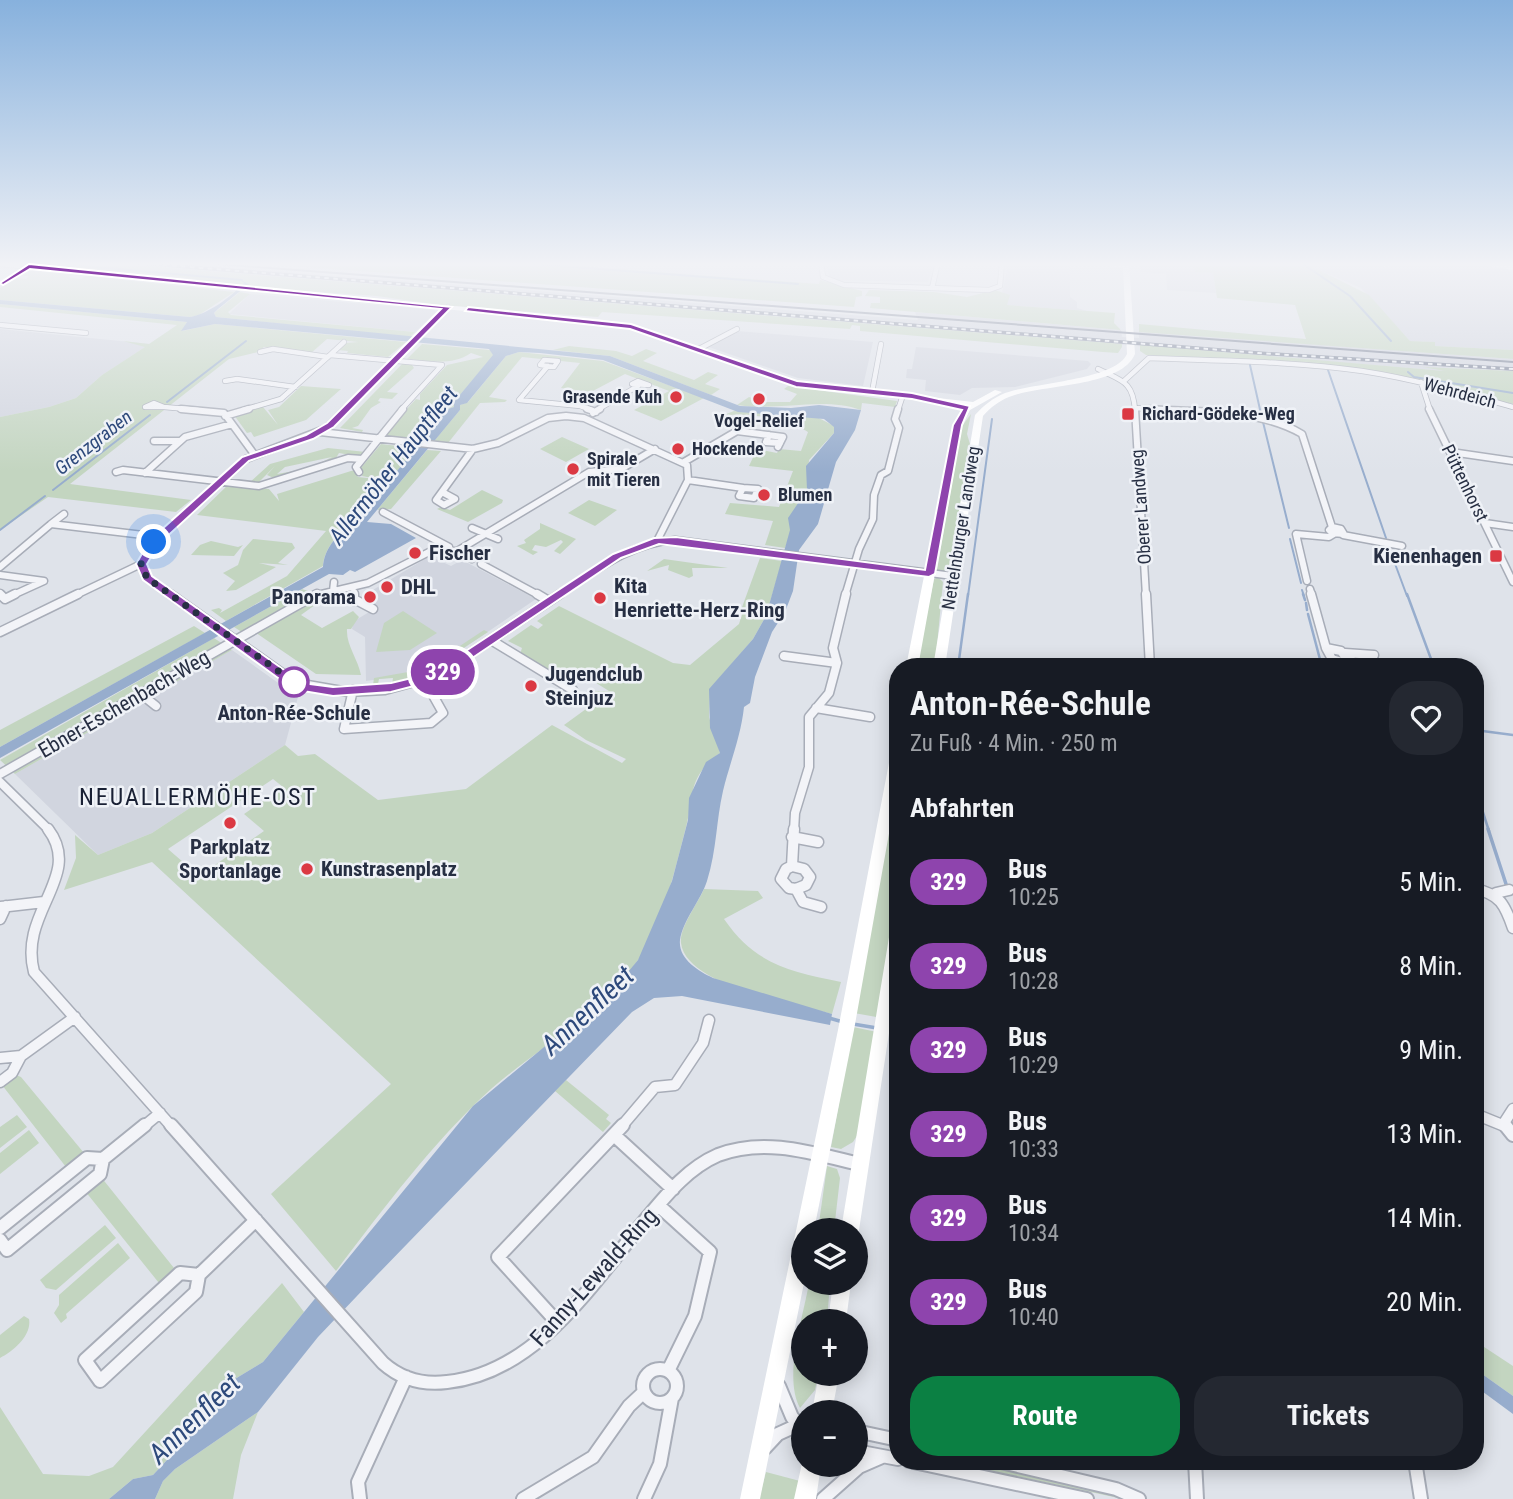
<!DOCTYPE html>
<html lang="de">
<meta charset="utf-8">
<style>
body{margin:0;font-family:"Roboto Condensed",sans-serif;background:#242831;color:#f1f3f6;height:100vh;display:flex;flex-direction:column;font-size:26px;white-space:nowrap}
*{box-sizing:border-box;margin:0}
p{font-size:23px;color:#9ea1a6}
.icon{flex:none;width:38px;height:38px;fill:none;stroke:currentColor;stroke-width:2;stroke-linecap:round;stroke-linejoin:round}
.map{position:relative;flex:1;overflow:hidden}
.drawer{position:absolute;left:889px;top:658px;width:595px;height:812px;display:flex;flex-direction:column;background:#171b24;border-radius:28px;box-shadow:0 4px 18px #0003}
.drawer>*{flex:none}
.badge{padding:0 14px;border-radius:23px;font-size:24px;line-height:46px}
.controls{position:absolute;left:791px;top:1218px;display:grid;gap:14px}
.controls a{display:grid;place-items:center;width:77px;height:77px;border-radius:50%;background:#171b24;box-shadow:0 4px 18px #0003;font-size:35px}
.you{position:absolute;width:35px;height:35px;margin:-18px;border:5px solid #fff;border-radius:50%;background:#1a73e8;box-shadow:0 0 0 10px #1a73e833}
.map>.badge{position:absolute;translate:-50% -50%;box-shadow:0 0 0 4px #fff}
h2{padding:0 21px;font-size:26px;line-height:63px}
.round{display:grid;place-items:center;flex:none;width:74px;height:74px;border-radius:28px;background:#242831}
.head{display:flex;align-items:center;justify-content:space-between;height:119px;padding:0 21px}
h1{font-size:33px;font-weight:700;line-height:52px}
.primary-button{display:flex;gap:14px;margin-top:auto;padding:14px 21px}
.primary-button a{flex:1;height:80px;border-radius:28px;background:#0b8043;color:#fff;font-size:28px;font-weight:700;line-height:80px;text-align:center}
.primary-button a+a{background:#242831;color:#f1f3f6}
ul{padding:0;list-style:none}
li{display:flex;align-items:center;gap:21px;height:84px;padding:0 21px}
li div{flex:1}
li b{display:block;font-size:26px}
li em{font-style:normal}
li .badge{min-width:77px;font-weight:700;text-align:center}
.map>svg:first-child{display:block}
.built{fill:#d1d5df}
.green{fill:#c3d5c0;fill-rule:evenodd}
.water{fill:#97adcd}
.lines{fill:none;stroke-linecap:round;stroke-linejoin:round}
.stream-far2{stroke:#97adcd;stroke-width:2}
.stream-far1{stroke:#97adcd;stroke-width:2.5}
.stream{stroke:#97adcd;stroke-width:3.5}
.street-far4-casing{stroke:#a8adb8;stroke-width:6}
.street-far3-casing{stroke:#a8adb8;stroke-width:9}
.street-far2-casing{stroke:#a8adb8;stroke-width:11}
.street-far1-casing{stroke:#a8adb8;stroke-width:13}
.street-casing{stroke:#a8adb8;stroke-width:16}
.street-far4{stroke:#f3f4f8;stroke-width:4.5}
.street-far3{stroke:#f3f4f8;stroke-width:6}
.street-far2{stroke:#f3f4f8;stroke-width:8}
.street-far1{stroke:#f3f4f8;stroke-width:10}
.street{stroke:#f3f4f8;stroke-width:12}
.secondary{fill:#fff;fill-rule:evenodd}
.tram{stroke:#778095;stroke-width:2}
.rail-casing{stroke:#778095;stroke-width:3.5}
.rail{stroke:#eff2f7;stroke-width:2;stroke-dasharray:4.5;stroke-linecap:butt}
.line{fill:#8e44ad;stroke:#fff;stroke-width:2}
.walk{stroke:#272f43;stroke-width:7;stroke-dasharray:0 12.6}
.poi-dot{fill:#db3943;stroke:#eff2f7;stroke-width:2.5}
.stop-dot{fill:#fff;stroke:#8e44ad;stroke-width:3.5}
.labels{text-anchor:middle;stroke-width:5;stroke-linejoin:round;paint-order:stroke}
.far-street-label{font-size:18px;fill:#272f43;stroke:#eff2f7}
.far-poi-label{font-size:18px;font-weight:bold;fill:#272f43;stroke:#eff2f7;text-anchor:start}
.far-water-label{font-size:19px;font-style:italic;fill:#2d497b;stroke:#eff2f7}
.poi-label{font-size:21px;font-weight:bold;fill:#272f43;stroke:#eff2f7;text-anchor:start}
.street-label{font-size:21px;fill:#272f43;stroke:#eff2f7}
.stop-label{font-size:21px;font-weight:bold;fill:#272f43;stroke:#eff2f7}
.water-label{font-size:23px;font-style:italic;fill:#2d497b;stroke:#eff2f7}
.quarter-label{font-size:24px;letter-spacing:2px;fill:#192034;stroke:#eff2f7}
.near-street-label{font-size:24px;fill:#272f43;stroke:#eff2f7}
.near-water-label{font-size:28px;font-style:italic;fill:#2d497b;stroke:#eff2f7}
</style>
<div class="map">
<svg width="1513" height="1499" viewBox="0 0 1513 1499">
<rect width="100%" height="100%" fill="#dfe3ea"/>
<path class="built" d="M826 262H934L928 282 830 280Z
M1009 262 1070 263V297L1077 302V308L1087 311 1006 305 1007 296 1002 293Z
M1139 262H1193L1195 272 1213 273 1216 293 1167 290 1166 274 1141 272Z
M1301 262H1363L1389 268V262H1457L1513 270V350L1434 346V342L1410 341 1361 288Z
M181 264 918 320 915 312 1121 330 1122 337 1139 338V332H1148L1513 359V371L1441 368 1446 371 174 268Z
M250 294 434 310 436 312 415 332 229 314Z
M0 329 150 344 102 375 76 398 49 407 0 417Z
M737 331 873 342 863 386 798 378 709 347Z
M916 347 1088 361 1091 364 1087 369 1015 387 972 388 960 395 925 391 926 380 906 378 907 369H912Z
M430 556 451 566 462 560 536 599 445 661 421 673 366 681 365 637 352 629 354 621 371 611 356 600Z
M232 650 298 697 285 745 152 833 98 855 15 774Z"/>
<path class="green" d="M14 262H96L1122 344V347L1118 353 1103 352 860 331V326L852 325 850 329 602 312 598 317 440 305 377 296 260 288 172 276Z
M237 262H523L819 284 820 280 862 291V296L856 297 854 307Z
M1193 262H1303L1369 295 1410 341 1435 342V346L1513 350V359L1139 332V324L1306 339 1295 305 1217 298 1213 273 1195 272Z
M31 271 72 275 68 277 81 279 86 276 234 292 199 315 190 317 0 300V288L18 278 26 279 29 276H23Z
M869 290 934 292 967 297 995 290 1010 295 1007 305 1115 313 1114 323 1121 330 870 308 871 303H880V297L865 296Z
M240 292 250 294 228 312 231 315 415 332 410 337 216 317 214 313Z
M0 304 187 322 182 331 215 324 406 342 388 357 347 353 348 351 337 350 345 343 358 342 327 339 310 354 264 347 258 352 229 359 70 484 191 500 176 512 48 497 0 530V417L49 407 76 398 102 375 145 347 123 341 149 344 177 325 0 307Z
M422 344 490 350 494 355 454 402V407L448 409 423 440 383 435 416 399 420 400V394L447 365 483 357 471 353C452 366 430 361 407 359Z
M1140 345 1445 371 1423 367 1513 371V404L1364 370 1146 355 1140 351Z
M569 346 616 351 632 356 646 349 657 353 643 361 694 380 708 372 718 375 705 384 720 389 711 395 610 356 553 350Z
M519 352 603 361 704 398 661 421 634 410 669 391 625 374 591 392 561 388 580 363 522 357 489 397 507 400 505 402 480 403 448 443 434 441 460 410V405L468 402 506 356Z
M404 362 425 364 412 365 414 368 387 392 398 393 392 399 380 398 378 401 381 402 371 408 358 426 352 428 363 430 362 432 340 428Z
M301 386 341 389 306 420 254 437 251 432 247 433 234 415 263 407 278 425 268 410 279 407Z
M788 386 897 401 895 407 862 403 861 410C822 396 777 412 737 405L749 397 762 402H790L797 394 784 389Z
M734 411 815 416 834 426V433L809 460 807 490 785 548 765 545 773 521 725 514 730 503 779 507 793 471 749 466 757 449 777 453 779 449 801 451 808 432C787 418 747 412 721 416Z
M971 414 967 434 970 444 950 567 945 571 937 570 962 426Z
M562 437 589 449 566 462 540 449Z
M381 444 416 448 351 527C336 534 324 550 323 566L226 621 211 610 219 608 222 610 220 613 287 576 326 531 197 515 229 484 269 489 279 501 277 494 351 471 355 470 358 477 377 479 362 476 363 471 360 469Z
M328 448 366 452 362 457 339 453 336 458H341L316 465 332 457 285 467 277 474 300 470 276 479 267 475 275 466 257 484 249 483 270 464Z
M427 450 441 451 391 509 377 510Z
M482 490 503 500 502 503 468 522 437 509 441 507 450 510Z
M589 500 617 510 595 526 568 513Z
M540 523 576 539 560 554 554 551 563 542 561 540 546 547 535 545 532 550 538 552 533 555 517 546 526 543 524 540 540 529Z
M253 539 292 543 295 548 278 563 288 565 259 563 276 567 236 590 226 591 235 581 223 573 238 565 243 550Z
M211 541 238 547 243 545 234 556 191 555 200 545Z
M760 558 782 561 766 616 753 639 710 689 709 717 720 753C686 778 695 796 685 831 674 874 663 922 638 960 602 1014 539 1047 491 1089 433 1142 383 1209 336 1271L271 1194 391 1084 152 862 64 890 76 858 75 835 98 855 152 833 285 745 298 756 315 754 378 800 466 789 552 725 622 763 626 759 586 740 564 725 586 709 579 699 591 691H609L585 676C565 690 537 664 520 654L522 648 508 641 531 625 538 629 543 625 537 621 559 606 673 663 690 665 739 624 743 611 741 610ZM273 779 283 787 244 814 264 831 199 876 168 849Z
M664 559 728 568H692L693 576 689 578 668 570 669 565 647 571Z
M938 577 943 582 935 667H916L934 579Z
M302 589 326 597 301 615 322 628 353 611 359 617 351 629H347C346 645 358 659 361 675L316 674 252 630 245 634 234 627Z
M403 611 437 633 410 650 376 652 384 623Z
M194 626 205 633 0 747V730Z
M484 630 488 632 439 664 444 668 431 674 392 684 393 678 379 679 378 684 373 685 374 678 425 669Z
M214 638 232 650 15 774 0 760Z
M898 765V908L882 1018 854 1013Z
M704 889 758 891 763 898 724 919C756 965 789 971 841 982L832 1014C796 1004 686 986 681 943 679 928 698 903 704 889Z
M853 1027 877 1032 860 1131 853 1142 841 1149 831 1147Z
M16 1075 21 1077 84 1153 66 1167 2 1085Z
M566 1080 609 1115 606 1119 611 1123 603 1132 555 1091Z
M17 1115 27 1127 0 1148V1127Z
M29 1130 39 1143 0 1174V1153Z
M827 1166 837 1169 840 1178 834 1230H818Z
M101 1177 174 1268 159 1283 85 1191Z
M105 1225 116 1238 56 1290 46 1288 40 1280Z
M118 1243 130 1258 66 1314 67 1318 61 1323 54 1313 59 1305V1295Z
M282 1283 304 1312 263 1362 225 1385 171 1444 168 1459 153 1475 133 1479 109 1499H0V1407L43 1474 89 1476 113 1467Z
M809 1283H830L827 1321H803V1374H818L815 1390 800 1408C783 1377 803 1318 809 1283Z
M24 1316 29 1319C32 1335 14 1351 0 1358V1335Z
M1475 1341 1513 1366V1396L1475 1369Z
M258 1412 241 1455 233 1499H155L163 1481 175 1469Z
M946 1461H967L1106 1492 1123 1499Z
M766 1472 800 1481 796 1499H759Z"/>
<path class="water" d="M239 279 249 284 218 309 214 313 216 317 610 356 740 406 791 408 819 405 861 410 855 430 836 462 818 524 799 550 793 591 785 612 772 632 755 677 750 703 744 707C741 736 730 762 723 791 716 821 717 849 707 881 701 900 683 920 680 940 678 959 698 971 713 978L832 1014 830 1025 682 996 654 998 632 1012 376 1276 318 1337 258 1412 175 1469 163 1481 155 1499H109L133 1479 153 1475 168 1459 171 1444 204 1406 225 1385 263 1362 473 1106 614 989 638 960 672 881 688 820 689 798 706 762 720 753 710 728 709 689 753 639 766 616 790 530 788 518 807 490 806 466 834 433V427L824 419 738 412 603 360 540 353 519 352 506 356 467 403 460 405V410L367 522 391 524 416 538 355 572 350 570 343 575 329 574 302 589 0 758V747L323 567C324 550 336 534 351 527L448 409 454 407V402L493 355 489 349 215 324 181 331 187 322 0 304V300L190 317C208 314 231 297 244 283Z
M1475 1369 1513 1396V1414L1475 1386Z"/>
<g class="lines">
<path class="stream-far2" d="M40 262 242 280
M507 262 798 284
M1300 262 1350 296 1391 341
M1250 365 1261 414
M1328 370 1386 538
M1408 372 1414 377 1513 393
M167 402 246 341
M1263 422 1289 528
M53 490 150 415
M0 530 45 496
M1290 539 1301 583
M1388 545 1407 596
M1302 590 1304 596
M968 596 992 419"/>
<path class="stream-far1" d="M1303 594 1305 600
M1407 594 1434 667
M1306 603 1307 610
M1308 614 1322 667
M958 667 968 594
M1475 730 1513 735
M1475 788 1489 831"/>
<path class="stream" d="M1488 829 1506 884
M829 1018 843 1022
M853 1024 877 1028
M888 1029 898 1031"/>
<g class="street-far4-casing">
<path id="street-far4" d="M821 262 823 277 844 285 989 290 1000 286 1002 262
M0 264 29 267
M932 288 938 262
M0 325 86 333
M697 350 737 329
M260 352 273 349 328 357
M330 355 344 342
M544 360 558 361 554 367 540 365Z
M548 366 519 400 580 406 592 410
M1098 369C1122 381 1133 381 1135 410
M225 381 237 379 295 387
M638 381 649 385 632 384Z
M1124 381 1149 358C1220 361 1292 361 1362 371 1414 379 1463 393 1513 407
M1421 382 1430 410
M872 392 881 344
M154 403 164 407H145Z
M164 407 198 410
M1135 408 1171 410
M243 410 281 399 330 355 442 365 401 410
M345 410 448 307
M597 410 638 386
M898 410 903 395"/>
</g>
<g class="street-far3-casing">
<path id="street-far3" d="M181 409 224 413 254 454
M587 409 596 412
M1135 409 1146 596
M1144 409C1194 412 1258 408 1302 434L1332 527
M1429 409 1513 582
M593 413 600 409
M225 416 249 409
M320 432 473 449 498 443 548 418 566 416 584 418 687 465 688 480 657 541
M769 435 766 442 780 443
M154 441H180
M1451 452 1513 461
M684 462 737 431 783 437 778 447
M116 472 123 470 259 486 348 458 362 459
M359 472 356 467 403 409
M145 473 185 437 232 424
M688 480 743 488
M743 488 758 489 754 498 739 496Z
M442 492 455 499 444 505 436 500 473 449
M383 512 449 547
M1485 523 1513 527
M51 524 64 514
M1332 527 1341 529 1344 534 1332 533 1329 530Z
M472 528 498 539
M1343 535 1402 546
M457 551 472 559
M481 564 540 596
M0 567 51 524 160 537
M0 575 44 581 11 596
M1307 581 1296 534 1329 537 1334 534
M334 582 333 591 344 596
M1310 589 1312 596
M354 592V596
M0 594 2 596
M74 596 141 564
M173 596 147 578 141 564 150 547 246 459 327 428 346 409
M313 596 368 583 435 549 457 551 589 472 621 469 655 449
M557 596C594 572 629 543 675 540L953 576
M845 596 859 549 873 519 874 495 881 475 888 471 899 428 895 419 898 409"/>
</g>
<g class="street-far2-casing">
<path id="street-far2" d="M0 594 5 599 15 594
M170 594 296 683 348 692 385 690 436 676 560 594
M340 594 354 601V594
M537 594 547 600
M1146 594 1150 667
M1311 594 1326 648
M354 599 373 609
M0 632 78 594
M491 640 573 690
M1326 648 1341 651 1347 659 1342 662 1332 659Z
M1345 653 1374 655
M784 656 837 663
M1347 659 1365 667
M353 690 344 729 431 723 443 713 425 681
M141 694 156 706
M816 708 870 717
M0 774 317 594
M0 782 50 831
M794 831 795 813 809 767V717L829 693 837 663 833 648 846 594"/>
</g>
<g class="street-far1-casing">
<path id="street-far1" d="M48 829C84 876 18 912 34 972L172 1127
M794 829 792 866 786 869 781 879 789 888 796 889 803 902 821 907
M792 837 818 842
M792 866 804 869 810 877 806 885 796 889
M1475 889C1500 894 1505 905 1513 928
M1496 893 1509 890
M0 907 44 902
M0 919 6 906
M0 1058 21 1056
M0 1082 12 1073 21 1056 75 1017
M1475 1114 1507 1127
M1504 1123 1513 1109
M143 1127 160 1113
M621 1127 655 1087 675 1085 703 1043 709 1020"/>
</g>
<g class="street-casing">
<path id="street" d="M171 1125 383 1363C401 1379 423 1385 447 1382 537 1373 593 1282 647 1218 667 1194 688 1168 718 1155 764 1137 813 1153 859 1164
M1505 1125 1513 1135
M614 1135 673 1189
M658 1205 710 1252 695 1316 669 1369
M0 1228 87 1158 103 1159
M0 1240 7 1250 100 1174 103 1159 145 1125
M180 1273 199 1275 196 1292 100 1381 85 1360Z
M199 1275 256 1220
M557 1322 498 1257 623 1125
M643 1386a17 17 0 1 1 34 0a17 17 0 1 1-34 0Z
M779 1386 792 1417 803 1430
M856 1431 898 1440
M765 1448 778 1434 800 1424
M856 1451 898 1459
M909 1461 1087 1499
M997 1461 1116 1489 1139 1499
M1195 1461 1197 1499
M1415 1461 1421 1499
M360 1499 358 1482 406 1377
M523 1499 593 1457 629 1406 644 1392
M644 1499 660 1464 672 1398
M823 1499 859 1467 882 1457"/>
</g>
<use href="#street-far4" class="street-far4"/>
<use href="#street-far3" class="street-far3"/>
<use href="#street-far2" class="street-far2"/>
<use href="#street-far1" class="street-far1"/>
<use href="#street" class="street"/>
<path class="secondary" d="M1080 262H1129L1135 354C1121 388 1040 384 1009 397 999 401 991 407 983 416L945 667H933L975 415C984 405 993 398 1005 393 1032 383 1116 380 1127 354L1123 268Z
M1470 262H1488L1513 266V270Z
M29 265 170 277 196 283 598 319 634 325 796 382 973 402 995 390 1002 392 970 410 962 425 918 667H906L954 425 965 406 795 386 629 329 598 323 196 287 170 281 30 269 0 285V280Z
M898 743V783L854 1030 814 1230H803L804 1283 760 1499H740L838 1030 892 747Z
M898 919V974L859 1230 856 1237V1230H841L891 925 893 921Z
M833 1283H851L846 1321H828Z
M819 1374H839L832 1412H812Z
M803 1459V1465H821L816 1499H794Z"/>
<path class="tram" d="M190 262 1513 362"/>
<g class="rail-casing">
<path id="rail" d="M127 262 1258 353 1513 369"/>
</g>
<use href="#rail" class="rail"/>
</g>
<linearGradient id="sky" x2="0" y2="1"><stop stop-color="#87b1dd"/><stop offset="0.56" stop-color="#f1f2f6"/><stop offset="1" stop-color="#f1f2f6" stop-opacity="0"/></linearGradient>
<rect width="1513" height="472" fill="url(#sky)"/>
<path class="line" d="M29 264 452 307 334 427 313 439 249 461 159 544 147 564 152 576 287 672 310 684 333 687 391 683 432 673 613 554 654 538 676 537 925 570 953 425 962 410 912 399 796 387 630 329 465 311 468 307 631 324 797 381 912 393 970 406 962 425 935 574 929 577 659 544 621 558 441 679 391 692 333 696 303 691 278 678 143 580 136 564 150 540 242 457 306 435 327 423 441 309 30 269 3 285 0 283Z"/>
<g class="lines">
<path class="walk" d="M154 542 141 564 147 578 294 682"/>
</g>
<g class="poi-dot">
<circle cx="676" cy="397" r="7"/>
<circle cx="759" cy="399" r="7"/>
<rect x="1121" y="407" width="14" height="14" rx="3.5"/>
<circle cx="678" cy="449" r="7"/>
<circle cx="573" cy="469" r="7"/>
<circle cx="764" cy="495" r="7"/>
<circle cx="415" cy="553" r="7"/>
<rect x="1489" y="549" width="14" height="14" rx="3.5"/>
<circle cx="387" cy="587" r="7"/>
<circle cx="370" cy="597" r="7"/>
<circle cx="600" cy="598" r="7"/>
<circle cx="531" cy="686" r="7"/>
<circle cx="230" cy="823" r="7"/>
<circle cx="307" cy="869" r="7"/>
</g>
<circle class="stop-dot" cx="294" cy="682" r="14"/>
<g class="labels">
<g class="far-street-label">
<text transform="translate(1460 393) rotate(15)" y="6">Wehrdeich</text>
<text transform="translate(1465 483) rotate(64)" y="6">Püttenhorst</text>
<text transform="translate(1141 507) rotate(-94)" y="6">Oberer Landweg</text>
<text transform="translate(961 528) rotate(-81)" y="6">Nettelnburger Landweg</text>
</g>
<g class="far-poi-label">
<text x="662" y="403" text-anchor="end">Grasende Kuh</text>
<text x="1142" y="420">Richard-Gödeke-Weg</text>
<text x="759" y="427" text-anchor="middle">Vogel-Relief</text>
<text x="692" y="455">Hockende</text>
<text x="587" y="465">Spirale<tspan x="587" dy="21">mit Tieren</tspan></text>
<text x="778" y="501">Blumen</text>
</g>
<g class="far-water-label">
<text transform="translate(93 442) rotate(-38)" y="7">Grenzgraben</text>
</g>
<g class="poi-label">
<text x="429" y="560">Fischer</text>
<text x="1482" y="563" text-anchor="end">Kienenhagen</text>
<text x="614" y="593">Kita<tspan x="614" dy="24">Henriette-Herz-Ring</tspan></text>
<text x="401" y="594">DHL</text>
<text x="356" y="604" text-anchor="end">Panorama</text>
<text x="545" y="681">Jugendclub<tspan x="545" dy="24">Steinjuz</tspan></text>
<text x="230" y="854" text-anchor="middle">Parkplatz<tspan x="230" dy="24">Sportanlage</tspan></text>
<text x="321" y="876">Kunstrasenplatz</text>
</g>
<g class="street-label">
<text transform="translate(124 704) rotate(-30)" y="7">Ebner-Eschenbach-Weg</text>
</g>
<g class="stop-label">
<text x="294" y="720">Anton-Rée-Schule</text>
</g>
<g class="water-label">
<text transform="translate(393 465) rotate(-52)" y="8">Allermöher Hauptfleet</text>
</g>
<g class="quarter-label">
<text x="198" y="805">NEUALLERMÖHE-OST</text>
</g>
<g class="near-street-label">
<text transform="translate(594 1277) rotate(-48)" y="8">Fanny-Lewald-Ring</text>
</g>
<g class="near-water-label">
<text transform="translate(587 1010) rotate(-43)" y="10">Annenfleet</text>
<text transform="translate(194 1418) rotate(-44)" y="10">Annenfleet</text>
</g>
</g>
</svg>
<div class="controls">
<a><svg class="icon" aria-label="layers" viewBox="0 0 24 24"><path d="M12 4l9 5-9 5-9-5zM3 14l9 5 9-5"/></svg></a>
<a>+</a>
<a>−</a>
</div>
<div class="you" style="left:154px;top:542px"></div>
<b class="badge" style="left:443px;top:672px;background:#8e44ad;color:#fff">329</b>
<section class="drawer">
<div class="head"><div><h1>Anton-Rée-Schule</h1><p>Zu Fuß · 4 Min. · 250 m</p></div><a class="round"><svg class="icon" aria-label="heart" viewBox="0 0 24 24"><path d="M12 20l-8-8c-3-5 5-10 8-4 3-6 11-1 8 4z"/></svg></a></div>
<h2>Abfahrten</h2>
<ul>
<li><span class="badge" style="background:#8e44ad;color:#fff">329</span><div><b>Bus</b><p>10:25</p></div><em>5 Min.</em></li>
<li><span class="badge" style="background:#8e44ad;color:#fff">329</span><div><b>Bus</b><p>10:28</p></div><em>8 Min.</em></li>
<li><span class="badge" style="background:#8e44ad;color:#fff">329</span><div><b>Bus</b><p>10:29</p></div><em>9 Min.</em></li>
<li><span class="badge" style="background:#8e44ad;color:#fff">329</span><div><b>Bus</b><p>10:33</p></div><em>13 Min.</em></li>
<li><span class="badge" style="background:#8e44ad;color:#fff">329</span><div><b>Bus</b><p>10:34</p></div><em>14 Min.</em></li>
<li><span class="badge" style="background:#8e44ad;color:#fff">329</span><div><b>Bus</b><p>10:40</p></div><em>20 Min.</em></li>
</ul>
<div class="primary-button"><a>Route</a><a>Tickets</a></div>
</section>
</div>
